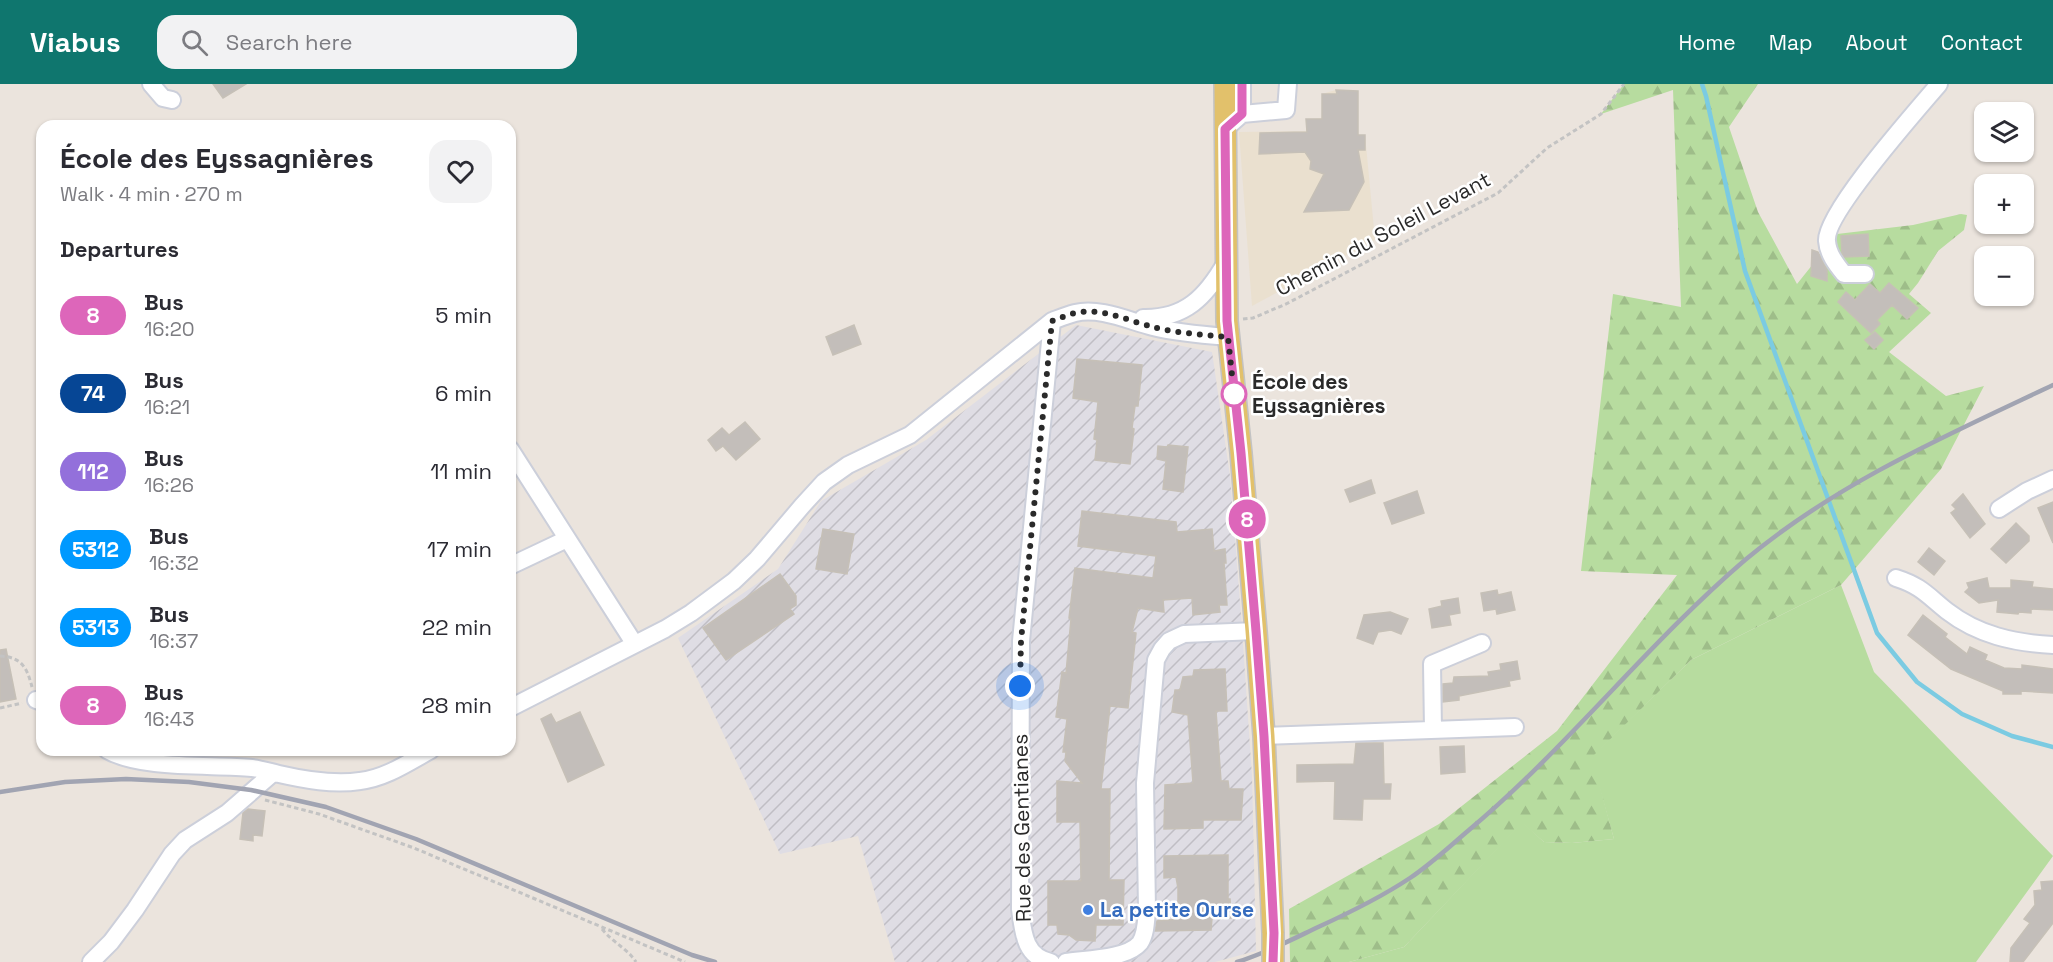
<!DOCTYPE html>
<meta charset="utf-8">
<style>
body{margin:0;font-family:"Space Grotesk",sans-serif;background:#f2f2f3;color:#2b2b33;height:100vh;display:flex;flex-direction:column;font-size:22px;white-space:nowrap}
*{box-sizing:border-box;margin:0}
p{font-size:20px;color:#7c7c81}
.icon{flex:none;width:33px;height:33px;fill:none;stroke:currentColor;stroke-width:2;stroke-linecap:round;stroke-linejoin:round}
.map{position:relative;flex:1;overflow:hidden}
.sheet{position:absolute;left:36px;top:36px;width:480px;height:636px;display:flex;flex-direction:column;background:#fff;border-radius:18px;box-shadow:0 2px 4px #0004}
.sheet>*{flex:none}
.badge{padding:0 12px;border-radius:20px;font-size:21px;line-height:39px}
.buttons{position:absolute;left:1974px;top:18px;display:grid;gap:12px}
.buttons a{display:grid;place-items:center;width:60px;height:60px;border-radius:12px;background:#fff;box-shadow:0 2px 4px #0004;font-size:30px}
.you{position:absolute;width:30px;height:30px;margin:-15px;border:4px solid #fff;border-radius:50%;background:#1a73e8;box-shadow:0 0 0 9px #1a73e833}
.map>.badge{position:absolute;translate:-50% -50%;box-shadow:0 0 0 3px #fff}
h2{padding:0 24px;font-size:22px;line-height:54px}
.round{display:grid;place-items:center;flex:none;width:63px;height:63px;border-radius:18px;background:#f2f2f3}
.overview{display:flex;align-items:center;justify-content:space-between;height:102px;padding:0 24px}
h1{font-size:28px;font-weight:800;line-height:45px}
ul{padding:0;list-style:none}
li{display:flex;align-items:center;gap:18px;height:78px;padding:0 24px}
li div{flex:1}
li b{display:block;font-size:22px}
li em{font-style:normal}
li .badge{min-width:66px;font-weight:700;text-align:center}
header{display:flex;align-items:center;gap:36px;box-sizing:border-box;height:84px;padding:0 30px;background:#0f766e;color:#fff}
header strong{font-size:28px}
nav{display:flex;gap:33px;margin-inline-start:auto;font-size:21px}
.search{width:420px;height:54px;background:#f2f2f3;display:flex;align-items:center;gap:15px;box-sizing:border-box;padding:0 21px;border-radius:18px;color:#7c7c81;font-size:22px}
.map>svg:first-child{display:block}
.industrial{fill:url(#industrial-furrows)}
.education{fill:#eae0cf}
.grass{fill:#b7dc9f}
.forest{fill:url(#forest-firs)}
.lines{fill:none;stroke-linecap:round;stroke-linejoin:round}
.stream{stroke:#7bcbe2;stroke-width:4.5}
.building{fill:#c3beba;stroke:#c6c0b7;stroke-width:1.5}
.minor-casing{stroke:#cccfda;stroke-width:20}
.major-casing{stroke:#c3c3c3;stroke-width:24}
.path{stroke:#c3c3c3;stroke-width:3;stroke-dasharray:4.5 3;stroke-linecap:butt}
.minor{stroke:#fff;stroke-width:16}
.major{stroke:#e2c16b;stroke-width:21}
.rail{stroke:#a1a4b2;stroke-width:4.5}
.major-bridge-casing{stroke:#c3c3c3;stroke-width:24;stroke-linecap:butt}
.major-bridge{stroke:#e2c16b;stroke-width:21}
.line-casing{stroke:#fff;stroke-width:14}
.line{stroke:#dd66ba;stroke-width:9}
.walk{stroke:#2a2a2a;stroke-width:6;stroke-dasharray:0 10.8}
.stop-dot{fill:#fff;stroke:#dd66ba;stroke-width:3}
.shop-dot{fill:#3f7fe0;stroke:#fff;stroke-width:2}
.labels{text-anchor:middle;stroke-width:5;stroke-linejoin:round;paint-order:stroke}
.street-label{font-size:21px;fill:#2a2a2a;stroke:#fff}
.stop-label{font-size:21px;font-weight:bold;fill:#2a2a2a;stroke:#fff;text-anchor:start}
.shop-label{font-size:21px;font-weight:bold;fill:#366cbe;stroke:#fff;text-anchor:start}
</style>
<header>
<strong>Viabus</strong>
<div class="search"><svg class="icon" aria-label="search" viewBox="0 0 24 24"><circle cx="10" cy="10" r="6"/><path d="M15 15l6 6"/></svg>Search here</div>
<nav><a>Home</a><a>Map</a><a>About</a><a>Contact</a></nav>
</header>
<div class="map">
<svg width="2053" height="878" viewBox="0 0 2053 878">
<defs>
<pattern id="industrial-furrows" width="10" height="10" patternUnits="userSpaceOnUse" patternTransform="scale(1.5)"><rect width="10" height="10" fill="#dfdde4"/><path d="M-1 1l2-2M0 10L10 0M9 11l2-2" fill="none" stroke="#c0bec4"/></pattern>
<pattern id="forest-firs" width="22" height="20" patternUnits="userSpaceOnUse" patternTransform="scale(1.5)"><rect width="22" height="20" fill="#b7dc9f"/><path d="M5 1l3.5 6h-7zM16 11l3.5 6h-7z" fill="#9ebd89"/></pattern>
</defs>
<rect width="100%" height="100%" fill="#ebe4dd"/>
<path class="industrial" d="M1076 241 1212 268 1230 392 1241 531 1252 692 1256 867 1215 878H895L858 752 780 770 678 554 778 485 821 417 926 356Z"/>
<path class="education" d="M1336 6 1358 7V46H1353L1354 51H1365L1375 156 1252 222 1239 48 1306 47V35L1322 34V10Z"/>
<path class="grass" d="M1841 501 1874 588 2053 772 1976 878H1349L1404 863 1522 738 1544 758 1572 759 1614 755 1591 673 1691 576Z"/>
<path class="forest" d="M1624 0H1758L1729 43 1758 128 1797 200 1837 150 1913 141 1961 130 1967 131 1964 146 1938 167 1918 199 1909 210 1931 229 1889 268 1946 312 1984 302 1941 385 1841 501 1691 576 1592 673 1614 755 1572 759 1544 758 1522 739 1404 863 1349 878H1290L1289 825 1439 740 1557 647 1677 491 1581 487 1613 210 1681 223 1673 6 1601 30Z"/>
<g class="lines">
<path class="stream" d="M1702 0 1706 12 1745 187 1877 549 1917 598 1962 630 2012 652 2053 663"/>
</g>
<path class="building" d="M213 0H246L223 14Z
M1336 6 1358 7V51H1365V66H1358L1364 98 1349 126 1304 128 1324 90 1310 85 1311 77 1305 68 1259 70 1260 49 1307 48 1306 35H1322V10H1337Z
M1868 150 1869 172 1844 173 1842 169 1841 152Z
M1812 166 1818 168 1827 186V197L1811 192Z
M1889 199 1918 224 1907 235 1892 221 1877 236 1880 240 1871 249 1838 218 1846 208 1855 216 1870 200 1880 209Z
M854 241 861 260 833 271 826 253Z
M1875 248 1883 256 1874 265 1865 256Z
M1077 275 1142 281 1138 322H1135L1132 344 1134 345 1130 380 1095 376 1097 356 1094 355 1098 318 1073 314Z
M745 338 760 355 736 376 723 362 716 367 708 356 722 344 729 351Z
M1168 361 1188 363 1183 408 1163 405 1166 377 1157 375 1158 362 1167 363Z
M1371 396 1375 409 1350 418 1345 406Z
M1417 407 1424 429 1392 440 1384 419Z
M1963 410 1985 440 1970 454 1951 429 1956 425 1952 421Z
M2053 418V459L2038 424Z
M1082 427 1176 438 1177 448 1212 445 1214 467 1225 465 1226 479H1224L1227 521H1219L1220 528 1193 531 1192 514 1163 516 1164 528 1138 524 1132 548 1136 549 1128 624 1110 622 1101 705H1110L1109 796H1124L1123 841H1096L1095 857 1076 856 1069 851 1058 850 1057 841H1048V797H1081L1080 738H1057V697L1082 699 1065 677 1066 668H1063L1067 635 1056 633 1062 588 1066 589 1071 535 1069 534 1075 484 1153 494 1156 472 1078 462Z
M2016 439 2029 452V457L2006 479 1991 465Z
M823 445 854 450 847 490 816 485Z
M1929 464 1945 477 1934 491 1918 478Z
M780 490 796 512V521L790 525 794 530 726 576 703 544Z
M1987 494 1989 504H2011V496L2033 498 2032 503 2053 505V526L2031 525V529L2019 528 2018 530 1997 528 1998 516 1979 519 1965 508 1969 504 1967 499Z
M1497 506 1498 511 1511 508 1515 526 1497 530 1496 525 1484 527 1481 509Z
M1458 514 1460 529 1449 531 1451 541 1432 544 1429 525 1442 522 1441 517Z
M1390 528 1408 535 1401 550 1391 546 1378 548 1373 560 1357 554 1364 531Z
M1923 531 1947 550 1945 553 1967 570 1970 563 1987 571 1985 576 2004 584 2022 585V581L2053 585V609L2021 607V610H2003V607L1951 585 1908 551Z
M6 565 16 615 0 618V566Z
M1517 577 1520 595 1509 597 1510 602 1459 612V616L1443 618V600L1453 599 1454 593 1489 592 1488 588 1501 586 1500 580Z
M1225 585 1227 627H1216L1221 697H1228L1229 705H1243L1241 736H1203V744L1164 745 1165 701 1193 699 1188 631 1172 628 1175 606H1180L1183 593 1193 592 1194 586Z
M580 628 604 681 568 698 541 635 551 630 556 639Z
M1356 659H1383L1384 700H1391L1390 715H1363L1362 736 1334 735 1335 697 1297 698V681L1354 680Z
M1464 662 1465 688 1441 690 1440 663Z
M248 725 265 727 262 752 253 751V757L240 755 243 729Z
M1228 771V815H1230L1231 834H1212L1211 846 1155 847 1157 837 1178 835V804L1176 793 1164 794V772Z
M2053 797V839L2023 878H2010L2011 864 2030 839 2024 835 2035 821 2034 807 2042 806 2041 798Z"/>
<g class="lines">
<g class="minor-casing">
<path id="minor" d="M151 0 163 14 172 16
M1242 30V0
M1225 45 1242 30 1286 26 1288 0
M1865 190H1844C1836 180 1828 170 1827 157 1824 130 1918 25 1939 0
M1143 234C1185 235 1206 213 1226 178
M510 365 634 559
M1999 425 2027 407 2053 395
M510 482 567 455
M1896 494C1921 502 1927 511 1947 527 1978 551 2014 559 2053 561
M36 616 42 618
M510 624 665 545 691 529 734 497 757 475 802 422 824 398 848 381 910 351 1052 237C1060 234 1067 231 1075 229 1100 223 1129 237 1153 243 1177 249 1203 251 1228 253
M1433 646 1432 580 1482 559
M1264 652 1515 643
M107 666C142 686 212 680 252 684 261 685 270 688 279 690 305 696 333 701 360 697 386 694 409 678 431 666
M91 878 111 858 135 826 172 770 185 756 227 729 273 689
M1051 878C1024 873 1023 847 1020 825L1021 557 1052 237
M1066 878C1085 875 1127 875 1140 859 1146 850 1146 837 1147 826L1145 699 1156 576 1162 565 1169 557 1184 550 1256 547"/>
</g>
<g class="major-casing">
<path id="major" d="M1225 0 1227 237 1241 369 1256 547 1264 652 1273 849"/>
</g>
<path class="path" d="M1243 235 1253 234 1286 220 1498 109 1547 64 1601 30 1624 0
M0 572C22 573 27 584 32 603
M0 624 22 619
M265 716 319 730 414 764 685 878
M602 845C613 859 627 864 636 878"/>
<use href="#minor" class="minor"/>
<use href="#major" class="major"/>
<path class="rail" d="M0 708 65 698 126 695 189 698 251 706 326 723 416 755 692 871 715 878
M1237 878C1264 870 1291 856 1316 844 1349 829 1380 814 1410 794 1431 780 1450 762 1469 746 1568 663 1647 560 1745 476 1837 399 1945 352 2053 301"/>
<g class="major-bridge-casing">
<path id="major-bridge" d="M1273 878V849"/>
</g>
<use href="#major-bridge" class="major-bridge"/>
</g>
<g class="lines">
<g class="line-casing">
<path id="line" d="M1242 0V30L1225 45 1227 237 1241 369 1256 547 1264 652 1274 849 1273 878"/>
</g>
<use href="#line" class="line"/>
<path class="walk" d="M1020 602 1021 557 1052 237C1060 234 1067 231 1075 229 1100 223 1129 237 1153 243 1177 249 1203 251 1228 253L1234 310"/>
</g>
<circle class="stop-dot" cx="1234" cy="310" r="12"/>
<circle class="shop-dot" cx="1088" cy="826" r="6"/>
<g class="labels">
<g class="street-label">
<text transform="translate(1383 150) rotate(-28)" y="7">Chemin du Soleil Levant</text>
<text transform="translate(1022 744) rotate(-91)" y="7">Rue des Gentianes</text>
</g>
<g class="stop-label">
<text x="1252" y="305">École des<tspan x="1252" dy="24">Eyssagnières</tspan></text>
</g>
<g class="shop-label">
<text x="1100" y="833">La petite Ourse</text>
</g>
</g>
</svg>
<div class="buttons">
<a><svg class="icon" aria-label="layers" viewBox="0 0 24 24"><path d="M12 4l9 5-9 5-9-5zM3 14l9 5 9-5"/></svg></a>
<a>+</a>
<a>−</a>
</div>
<div class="you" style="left:1020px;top:602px"></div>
<b class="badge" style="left:1247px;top:435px;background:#dd66ba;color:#fff">8</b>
<section class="sheet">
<div class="overview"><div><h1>École des Eyssagnières</h1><p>Walk · 4 min · 270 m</p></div><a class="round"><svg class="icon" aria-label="heart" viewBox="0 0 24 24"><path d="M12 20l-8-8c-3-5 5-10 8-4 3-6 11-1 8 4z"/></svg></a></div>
<h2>Departures</h2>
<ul>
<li><span class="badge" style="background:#dd66ba;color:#fff">8</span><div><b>Bus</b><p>16:20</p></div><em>5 min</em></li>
<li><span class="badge" style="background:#064695;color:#fff">74</span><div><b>Bus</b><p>16:21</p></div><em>6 min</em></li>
<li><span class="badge" style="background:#9370db;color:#fff">112</span><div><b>Bus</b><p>16:26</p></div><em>11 min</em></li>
<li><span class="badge" style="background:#09f;color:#fff">5312</span><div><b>Bus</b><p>16:32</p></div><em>17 min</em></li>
<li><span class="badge" style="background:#09f;color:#fff">5313</span><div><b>Bus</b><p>16:37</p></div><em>22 min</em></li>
<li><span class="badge" style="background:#dd66ba;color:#fff">8</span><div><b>Bus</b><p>16:43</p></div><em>28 min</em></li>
</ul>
</section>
</div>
